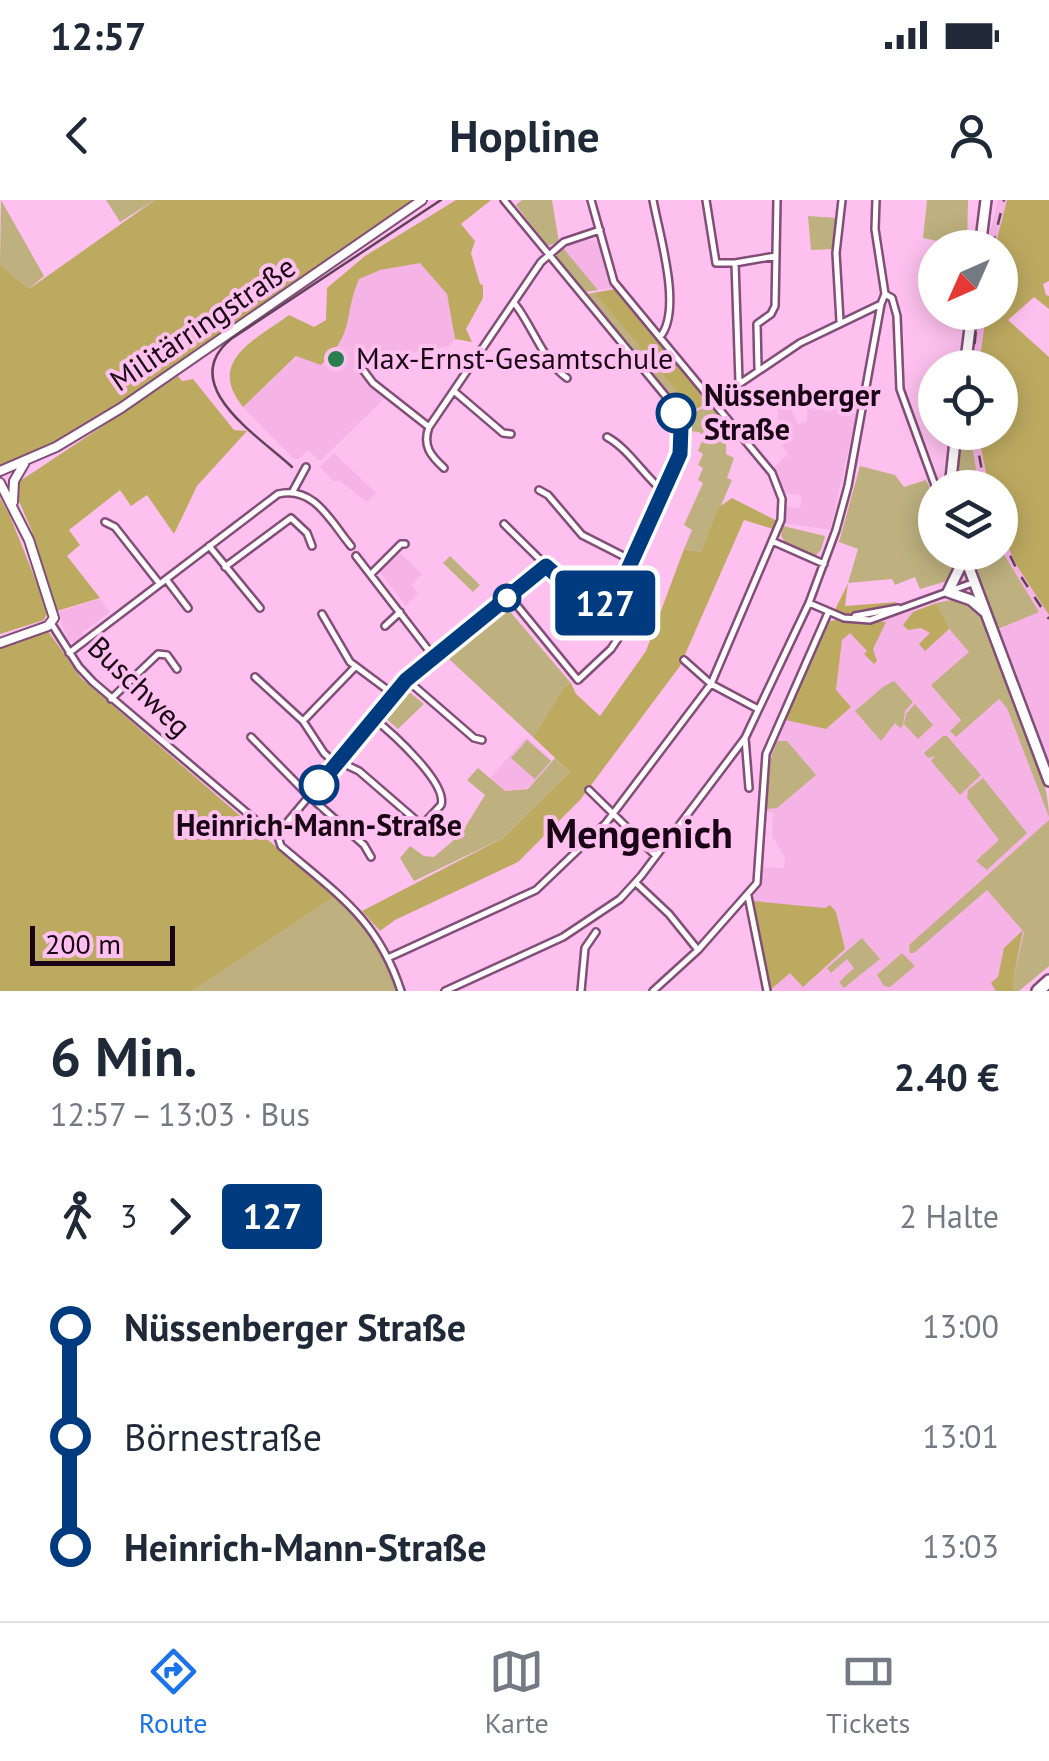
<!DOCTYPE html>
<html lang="de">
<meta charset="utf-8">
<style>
body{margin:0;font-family:"PT Sans",sans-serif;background:#f6f6f7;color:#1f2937;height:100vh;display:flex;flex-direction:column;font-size:38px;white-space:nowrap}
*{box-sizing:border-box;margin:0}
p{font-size:32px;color:#747a83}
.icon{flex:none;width:55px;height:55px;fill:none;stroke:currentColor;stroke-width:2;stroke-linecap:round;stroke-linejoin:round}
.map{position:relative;height:791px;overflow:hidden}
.sheet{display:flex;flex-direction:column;background:#fff;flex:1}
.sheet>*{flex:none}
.badge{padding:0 20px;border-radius:8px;font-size:35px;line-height:65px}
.needle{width:65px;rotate:225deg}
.tools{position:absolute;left:918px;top:30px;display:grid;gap:20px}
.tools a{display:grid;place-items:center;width:100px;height:100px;border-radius:50%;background:#fff;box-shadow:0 5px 25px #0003;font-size:50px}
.scale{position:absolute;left:30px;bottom:25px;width:145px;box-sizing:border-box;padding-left:10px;border:5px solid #190515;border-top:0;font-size:28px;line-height:35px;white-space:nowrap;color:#190515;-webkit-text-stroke:8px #fec1ef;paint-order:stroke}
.map>.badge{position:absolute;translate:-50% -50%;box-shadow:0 0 0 5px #fff}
.legs{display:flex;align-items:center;gap:15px;height:110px;padding:0 50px;font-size:32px}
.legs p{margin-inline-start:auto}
.overview{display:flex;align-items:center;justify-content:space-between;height:170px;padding:0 50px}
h1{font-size:55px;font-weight:700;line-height:75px}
ul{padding:0 50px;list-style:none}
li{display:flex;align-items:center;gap:35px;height:110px;font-size:38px}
li i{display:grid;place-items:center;width:15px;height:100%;margin:0 12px;background:currentColor}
li i::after{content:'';width:25px;height:25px;margin:-12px;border:8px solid;border-radius:50%;background:#fff}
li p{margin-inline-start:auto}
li:first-child i{background:linear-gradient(#0000 50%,currentColor 0)}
li:last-child i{background:linear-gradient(currentColor 50%,#0000 0)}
.status{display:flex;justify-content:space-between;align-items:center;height:70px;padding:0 50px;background:#fff;direction:ltr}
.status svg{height:28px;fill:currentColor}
header{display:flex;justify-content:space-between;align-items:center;height:130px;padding:0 50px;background:#fff;font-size:45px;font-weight:700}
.menu{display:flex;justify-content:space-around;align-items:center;height:140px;border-top:2px solid #e0e1e3;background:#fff;font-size:28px;color:#747a83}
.menu a{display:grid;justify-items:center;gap:5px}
.menu .selected{color:#1a73e8}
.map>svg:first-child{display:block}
.built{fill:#f6b3e6}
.green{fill:#beb17f}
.forest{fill:#bdaa61}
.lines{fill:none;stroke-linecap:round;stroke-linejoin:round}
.street-casing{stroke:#824e77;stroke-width:10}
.secondary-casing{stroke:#824e77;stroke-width:12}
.primary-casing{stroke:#824e77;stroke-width:14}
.highway-casing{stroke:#824e77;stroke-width:16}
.street{stroke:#fff;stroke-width:5}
.secondary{stroke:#fff;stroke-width:8}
.primary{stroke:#fff;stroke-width:9}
.highway{stroke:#fff;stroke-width:11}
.tram{stroke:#64425c;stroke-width:2.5}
.rail{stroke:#64425c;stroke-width:2.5;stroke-dasharray:12 12;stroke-linecap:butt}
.line-1-casing{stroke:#fff;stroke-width:22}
.line-1{stroke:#003b80;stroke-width:15}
.poi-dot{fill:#2b7e50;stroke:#fec1ef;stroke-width:4}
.stop-1-dot{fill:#fff;stroke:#003b80;stroke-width:5}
.labels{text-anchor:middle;stroke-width:8;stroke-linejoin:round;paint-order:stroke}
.street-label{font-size:30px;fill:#190515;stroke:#fec1ef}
.poi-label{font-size:30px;fill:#190515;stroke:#fec1ef;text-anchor:start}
.stop-label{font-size:30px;font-weight:bold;fill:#190515;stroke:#fec1ef;text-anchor:start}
.district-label{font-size:40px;font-weight:bold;fill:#190515;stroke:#fec1ef}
</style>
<div class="status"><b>12:57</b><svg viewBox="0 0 49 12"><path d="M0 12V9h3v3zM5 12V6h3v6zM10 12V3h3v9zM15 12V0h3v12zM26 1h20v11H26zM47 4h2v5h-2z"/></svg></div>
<header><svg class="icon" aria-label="back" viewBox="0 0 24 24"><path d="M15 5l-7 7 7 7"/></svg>Hopline<svg class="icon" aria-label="person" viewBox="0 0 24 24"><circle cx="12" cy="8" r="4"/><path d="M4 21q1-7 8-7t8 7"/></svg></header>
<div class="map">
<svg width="1049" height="791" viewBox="0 0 1049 791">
<rect width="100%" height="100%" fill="#fec1ef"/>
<path class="built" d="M998 0H1007L995 47 986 48Z
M582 38 598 42 611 88 598 90 563 48Z
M415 57 445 83 455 139 450 146 357 163 354 167 384 199 320 261 308 250 298 259 293 258 243 207 342 114 331 86Z
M976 113H986L979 167 970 168Z
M780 188 798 224 807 221V210L816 207 813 200 821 198 825 212 835 209 857 213 830 330 784 323 787 307 800 308 802 296 785 293 773 268 788 254 779 242 777 190Z
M970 233H978L989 287H979Z
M334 253 376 293 367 302 340 281H333L320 267Z
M1000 329 1017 366 1049 415V562L998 430 1038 411 1003 356Z
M401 354 422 374 411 385 418 393 406 406 379 371 392 357Z
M100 399 110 412 83 432V437L77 442H69L57 412Z
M950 399H963L1049 610V766L1019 791H769L753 701 762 667 784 668 785 658 772 636 773 612H764L768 561 824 432 833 420 881 421Z
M526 537 552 561 528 588 505 591 490 578Z"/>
<path class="green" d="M1 0 44 76 29 89 0 64Z
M106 0H155L120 22Z
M522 0H552L559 42 547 46 516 5Z
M927 0H968L967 47 923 38Z
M808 16 838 18 835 49 811 50Z
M563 48 598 90 585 92 557 59V52Z
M615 89 658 140 656 143 659 142 710 203 682 215 671 195 587 94Z
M712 204 722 223 715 238 726 244V254L734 258 727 278 732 280 701 352 684 349 692 330 684 325 703 283 698 280 703 268 698 265 703 254 698 251 704 236 699 232 686 231 683 217Z
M959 233H970L979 287 954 288Z
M860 266 895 275 904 287 926 280 935 299V352L955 353 956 365 947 381 920 389 915 377 895 385 892 379 848 383 858 349 839 342Z
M783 326 825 336 821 350 815 356 786 343 781 336Z
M1000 348 1039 412 998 429 978 378 973 353 1000 352Z
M450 356 480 385 473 392 443 363Z
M957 399C967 401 978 406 982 416 986 423 985 431 988 438 1009 481 1049 572 1049 617L1007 508 999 499 956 537 950 531 961 520 931 485 969 452 945 424 936 403Z
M507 408 571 483 564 487 533 537 449 459V454Z
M894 481 913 502 905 511 903 526 900 528 895 523 881 541 855 511 883 487Z
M404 488 424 504 398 529 382 515Z
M915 504 933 525 918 539 904 524 906 514Z
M943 536H947L981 575 960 595 931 561 935 556 928 558 924 553Z
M527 540 551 561 535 579 511 558Z
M777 541H787L816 575 777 608 765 609 766 572Z
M555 558 570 572 503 638 414 681 400 658 410 646 424 656 434 657 461 634 485 595 467 580 478 568 505 591 528 589Z
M983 578 1027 633 987 670 976 661 999 640 967 598 968 590Z
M1049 620V766L1019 791H1014L1013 780 1024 732 987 690 914 753H910L909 745Z
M334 697C364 724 388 751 397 791H193Z
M862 738 880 759 844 788 839 782 854 768 847 759 831 773 827 768Z
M902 753 915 766 890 787 884 786 877 775Z"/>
<path class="forest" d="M155 0H416L120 204 53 244 0 266V64L29 89Z
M456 0H491L461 24 475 41 471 53 480 84 483 85V98L466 129 472 142 455 139 447 94 420 63 380 70 359 79C342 120 357 129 321 165L296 156 243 207C206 161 255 140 289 115L314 127 326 120 327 88 365 56Z
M1007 0H1049V81L1043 84 1046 95 1049 96V109L1034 97 1008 120 1049 157V415L1017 366 1000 329V288L989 287 978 233 1000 232V168L979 167 986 113 1000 112V48L995 47Z
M614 90 709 203 693 210 595 93Z
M178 176 182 181 193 179 234 230 247 231 197 286 174 334 147 295 131 306 120 290 69 330 80 345 67 356 100 398 57 411 31 329 18 299 17 283Z
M0 298 10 316 48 411 44 420 0 434Z
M732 298 777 321 773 329 744 320 680 466 580 600 518 662 395 720 380 731 362 711 503 638 570 572 533 537 564 487 571 483 576 494 600 516 646 451 684 349 701 352 719 307Z
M848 383 845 406 897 402C881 416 854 417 834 412Z
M936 403 949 429 925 451 919 444 930 433 921 428 908 430 903 425 913 412Z
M837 420 886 422 873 449 877 461 874 464 864 454 867 451 850 433 842 440 836 490 851 507 826 529 786 520 824 432 830 421Z
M48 431 81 478 334 697 193 791H0V446Z
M753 701 825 708 830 705 836 712 845 749 803 787 790 773 769 791Z
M1023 730 1013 780 1014 791H996L991 783 998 777 1004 748Z"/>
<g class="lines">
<g class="street-casing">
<path id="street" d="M653 0C659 34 683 110 660 137
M706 0 716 63H735L739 182
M876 0 875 29 885 94 892 98 897 116 900 189 936 288
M735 63 776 56
M515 104C533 127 543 161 567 178
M840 121 836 53 842 0
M758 168 757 124 771 114 775 106 777 0
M364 171 373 183 429 227
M455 192 503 233 511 234
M714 201 800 143 879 105
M607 237C629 249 644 276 664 292
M444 268C431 256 422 246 429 227L541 62 564 42 600 30
M539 290 548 295 582 335 633 361
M293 291 306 267
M105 322 115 327 159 383
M504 324 579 398 589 404 606 403 620 389C635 357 680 275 682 244 683 227 677 213 668 199L504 0
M772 341 824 364
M209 346 260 408
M356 356 433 456
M225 367 291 318 307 333 312 346
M371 374 401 344H405
M166 379 188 408
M510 397 578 480 611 449 619 437
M809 403 844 418 870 420 975 382
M322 414 350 462 393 494
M855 416 898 408
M51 423 79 467 93 482 273 635 280 631 406 480 546 366
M385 426 400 412
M69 453 278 294C314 285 331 322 351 346
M684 460 711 484 758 509
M255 477 303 521 324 553 336 564
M407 480 474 538 482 540
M111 499 158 454 167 455 177 469
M303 521 355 467
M251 537 309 596 364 645 371 657
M745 538 749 588
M338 561 359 571 418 622 426 621 441 605C448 583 391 532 373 518
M589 590 656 656
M277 634 281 646C337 694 377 718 401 791
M636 683 669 714 698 750
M748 696 767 791
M390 757 536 690 606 623 711 484 781 320 782 299 772 273 614 82 591 0
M445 791 563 737 620 699 641 676 745 538 809 403 836 330 848 286 881 104 885 94
M581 791 585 748 596 732
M653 791 698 750 757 683 766 554 828 413"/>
</g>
<g class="secondary-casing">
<path id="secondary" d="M0 271 56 247 121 208 422 0
M0 283 29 340 54 418 48 426 0 443
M13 302 14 281 24 264"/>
</g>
<g class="primary-casing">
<path id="primary" d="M980 48 986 0
M965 168 972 112
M950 288 956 232
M963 352 1049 581
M965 357 948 392 971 400 985 412"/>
</g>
<g class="highway-casing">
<path id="highway" d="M1038 791 1049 781"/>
</g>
<use href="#street" class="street"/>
<use href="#secondary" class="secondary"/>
<use href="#primary" class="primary"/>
<use href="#highway" class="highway"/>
<path class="tram" d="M292 267C260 237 175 185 231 139L441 0"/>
<path class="rail" d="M992 48 1004 0
M972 168 978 112
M975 232 985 288
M1000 334 1018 372 1049 419"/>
</g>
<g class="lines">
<g class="line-1-casing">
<path id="line-1" d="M319 585 406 480 546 366 589 404 606 403 616 396 680 254 681 228 676 213"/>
</g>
<use href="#line-1" class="line-1"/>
</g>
<circle class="poi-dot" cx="336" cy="159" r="10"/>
<g class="stop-1-dot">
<circle cx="676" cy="213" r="18"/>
<circle cx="507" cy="398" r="12"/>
<circle cx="319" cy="585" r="18"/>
</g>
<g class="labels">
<g class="street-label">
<text transform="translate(203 124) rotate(-34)" y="10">Militärringstraße</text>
<text transform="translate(139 487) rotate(44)" y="10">Buschweg</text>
</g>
<g class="poi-label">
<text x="356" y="169">Max-Ernst-Gesamtschule</text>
</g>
<g class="stop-label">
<text x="704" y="206">Nüssenberger<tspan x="704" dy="34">Straße</tspan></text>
<text x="319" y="636" text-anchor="middle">Heinrich-Mann-Straße</text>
</g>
<g class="district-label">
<text x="639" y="648">Mengenich</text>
</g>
</g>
</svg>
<div class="tools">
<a><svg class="needle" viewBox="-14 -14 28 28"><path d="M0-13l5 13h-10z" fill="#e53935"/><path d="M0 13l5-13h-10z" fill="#747a83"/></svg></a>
<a><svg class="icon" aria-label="locate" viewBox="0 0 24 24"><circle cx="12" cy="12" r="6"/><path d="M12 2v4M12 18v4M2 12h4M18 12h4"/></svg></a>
<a><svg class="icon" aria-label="layers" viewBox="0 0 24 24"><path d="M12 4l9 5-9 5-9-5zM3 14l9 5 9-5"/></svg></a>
</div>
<div class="scale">200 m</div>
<b class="badge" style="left:605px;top:403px;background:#003b80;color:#fff">127</b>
</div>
<section class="sheet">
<div class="overview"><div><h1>6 Min.</h1><p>12:57 – 13:03 · Bus</p></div><b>2.40 €</b></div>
<div class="legs"><svg class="icon" aria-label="walk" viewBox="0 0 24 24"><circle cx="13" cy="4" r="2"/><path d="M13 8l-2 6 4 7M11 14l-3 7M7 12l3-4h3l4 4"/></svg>3<svg class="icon" aria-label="forward" viewBox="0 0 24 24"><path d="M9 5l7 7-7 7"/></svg><b class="badge" style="background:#003b80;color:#fff">127</b><p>2 Halte</p></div>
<ul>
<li><i style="color:#003b80"></i><b>Nüssenberger Straße</b><p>13:00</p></li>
<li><i style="color:#003b80"></i><span>Börnestraße</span><p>13:01</p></li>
<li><i style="color:#003b80"></i><b>Heinrich-Mann-Straße</b><p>13:03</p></li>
</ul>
</section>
<nav class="menu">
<a class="selected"><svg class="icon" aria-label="directions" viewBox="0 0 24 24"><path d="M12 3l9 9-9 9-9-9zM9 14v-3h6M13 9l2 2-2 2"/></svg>Route</a>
<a><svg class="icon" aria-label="map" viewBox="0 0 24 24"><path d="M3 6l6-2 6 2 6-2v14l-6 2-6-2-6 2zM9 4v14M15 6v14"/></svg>Karte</a>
<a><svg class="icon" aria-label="tickets" viewBox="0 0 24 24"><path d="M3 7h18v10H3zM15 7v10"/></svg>Tickets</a>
</nav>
